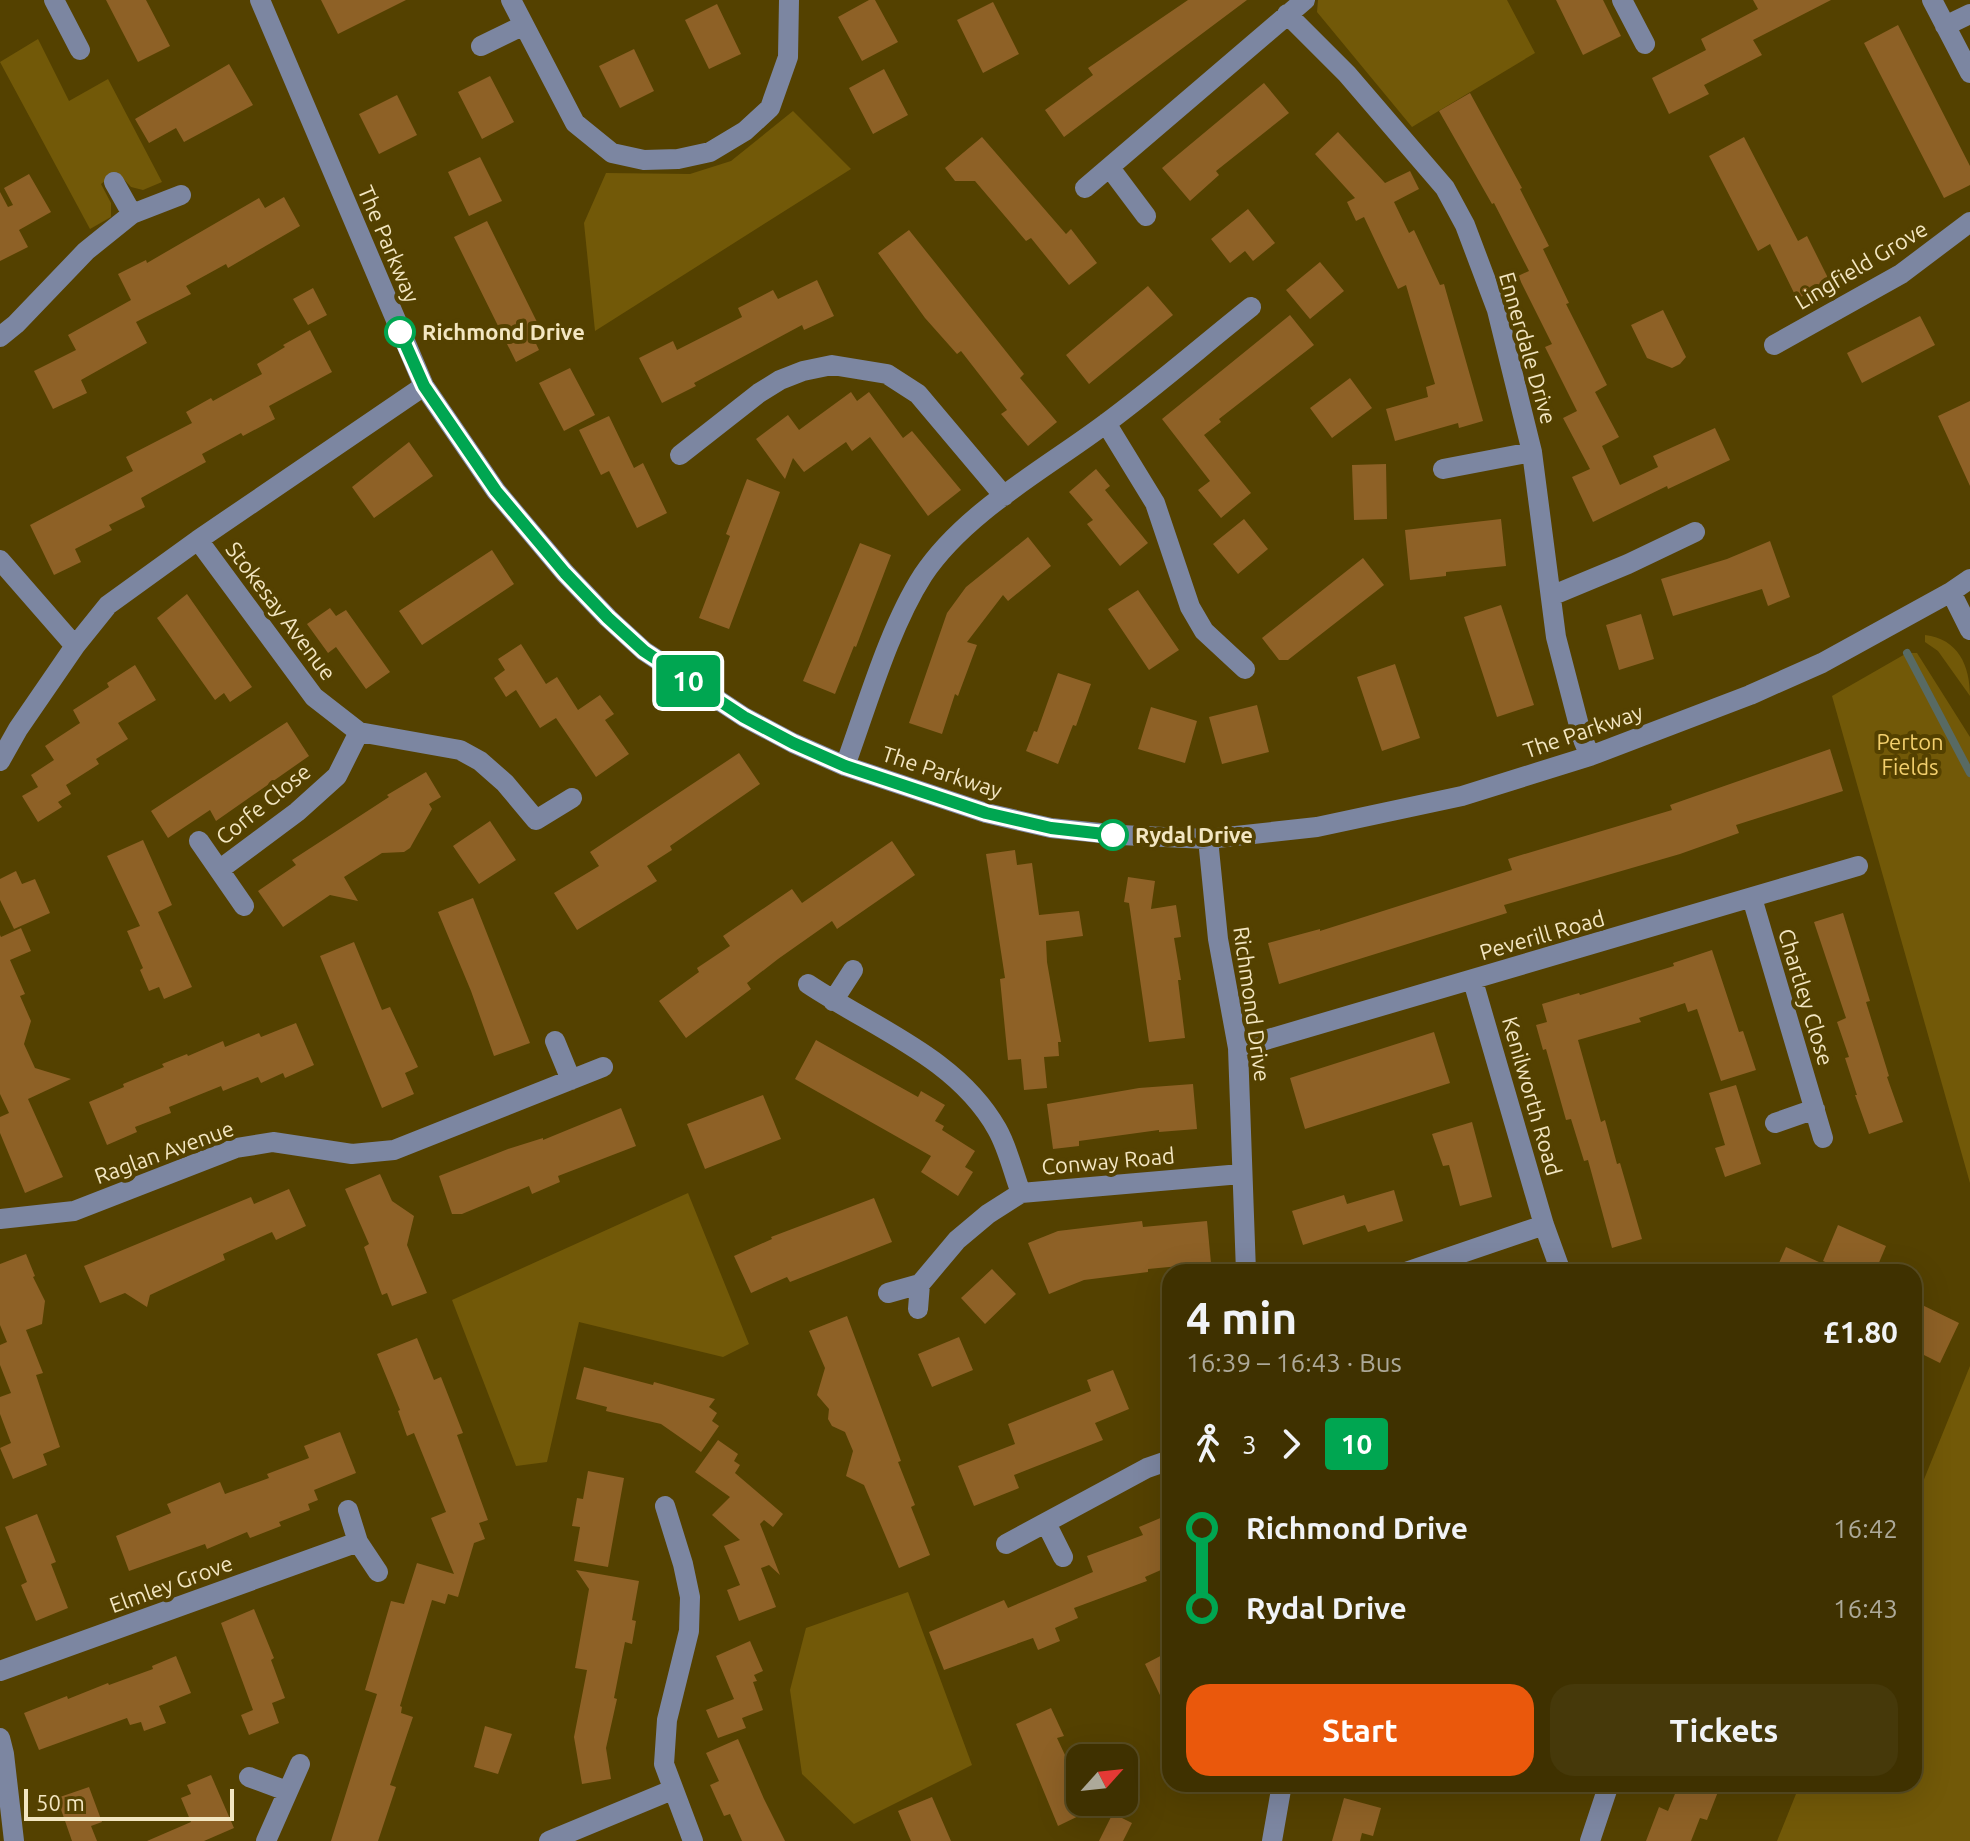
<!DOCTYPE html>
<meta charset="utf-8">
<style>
body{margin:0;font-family:Ubuntu,sans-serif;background:#46390a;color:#f1f3f6;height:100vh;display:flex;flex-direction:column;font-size:30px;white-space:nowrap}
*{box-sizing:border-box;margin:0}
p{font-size:26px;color:#ada999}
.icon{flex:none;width:44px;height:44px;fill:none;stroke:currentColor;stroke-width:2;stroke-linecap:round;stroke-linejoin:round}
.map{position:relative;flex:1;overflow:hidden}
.panel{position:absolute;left:1162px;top:1264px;width:760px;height:528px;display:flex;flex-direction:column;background:#3f3100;border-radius:24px;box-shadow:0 8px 32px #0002,0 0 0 2px #584c22}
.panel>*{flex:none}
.badge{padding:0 16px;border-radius:6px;font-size:28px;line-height:52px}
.needle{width:52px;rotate:63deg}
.tools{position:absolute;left:1066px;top:1744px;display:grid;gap:16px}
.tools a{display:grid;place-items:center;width:72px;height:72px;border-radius:16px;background:#3f3100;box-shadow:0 8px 32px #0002,0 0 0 2px #584c22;font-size:40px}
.scale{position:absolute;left:24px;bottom:20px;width:210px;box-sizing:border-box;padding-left:8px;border:4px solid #f3e6c1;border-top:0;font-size:22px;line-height:28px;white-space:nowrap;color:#f3e6c1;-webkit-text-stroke:6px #544100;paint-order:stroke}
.map>.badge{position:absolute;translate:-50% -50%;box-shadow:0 0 0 4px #fff}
.legs{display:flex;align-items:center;gap:12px;height:88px;padding:0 24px;font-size:26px}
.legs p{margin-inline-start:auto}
.summary{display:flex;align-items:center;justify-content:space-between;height:136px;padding:0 24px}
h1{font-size:44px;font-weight:600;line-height:60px}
.cta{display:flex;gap:16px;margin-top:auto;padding:16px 24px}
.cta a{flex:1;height:92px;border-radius:24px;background:#ea580c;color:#fff;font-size:32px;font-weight:600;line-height:92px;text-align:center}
.cta a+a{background:#46390a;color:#f1f3f6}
ul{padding:0 24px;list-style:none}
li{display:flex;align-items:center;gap:28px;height:80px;font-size:30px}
li i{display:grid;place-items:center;width:12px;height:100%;margin:0 10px;background:currentColor}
li i::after{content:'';width:20px;height:20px;margin:-10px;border:6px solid;border-radius:50%;background:#3f3100}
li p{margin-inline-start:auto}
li:first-child i{background:linear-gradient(#0000 50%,currentColor 0)}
li:last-child i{background:linear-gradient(currentColor 50%,#0000 0)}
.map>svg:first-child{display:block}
.green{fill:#725908}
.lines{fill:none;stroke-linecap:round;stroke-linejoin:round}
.stream{stroke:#586a63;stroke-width:8}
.building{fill:#8e6126}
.minor{stroke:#7c86a1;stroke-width:20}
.line-1-casing{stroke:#fff;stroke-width:18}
.line-1{stroke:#00a651;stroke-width:12}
.stop-1-dot{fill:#fff;stroke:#00a651;stroke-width:4}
.labels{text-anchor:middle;stroke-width:8;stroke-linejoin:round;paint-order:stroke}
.street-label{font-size:22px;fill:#f3e6c1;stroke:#544100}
.stop-label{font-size:22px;font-weight:bold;fill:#f3e6c1;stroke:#544100;text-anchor:start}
.park-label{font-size:22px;fill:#f4d06d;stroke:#544100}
</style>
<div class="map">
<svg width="1970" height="1841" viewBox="0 0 1970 1841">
<rect width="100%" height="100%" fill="#544100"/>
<path class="green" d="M1318 0H1507L1535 53 1412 127 1317 12Z
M38 39 69 101 108 79 162 182 143 190 131 187 117 172 101 184 111 203V217L90 229 0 62Z
M793 111 851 169 595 331 584 223 606 173 690 174 731 161Z
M1925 635C1958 639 1970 665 1970 696L1938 651 1925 642Z
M1907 653H1917L1970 737V1183L1832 696Z
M688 1193 749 1344 723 1357 579 1322 547 1462 516 1466 452 1300Z
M1970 1366V1841H1777L1800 1784H1914V1504Z
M908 1592 972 1765 854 1824 802 1774 790 1690 806 1628Z"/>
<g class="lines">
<path class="stream" d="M1907 653 1970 773"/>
</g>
<path class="building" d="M106 0H146L170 46 138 62Z
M321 0H406L338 34Z
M869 0H875L898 42 862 61 838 17Z
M1188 0H1247L1064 137 1045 110 1093 75 1088 68Z
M1556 0H1603L1621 36 1583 55Z
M1753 0H1831L1753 40 1762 55 1704 85 1709 94 1669 114 1652 78 1706 50 1701 39 1758 9Z
M993 2 1019 54 983 73 957 20Z
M717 4 741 54 709 69 685 20Z
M1898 25 1970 166V185L1944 198 1864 43Z
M634 49 654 91 620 108 599 66Z
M229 64 253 105 184 142 176 128 149 143 135 119Z
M884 69 908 115 873 134 849 88Z
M490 76 514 122 482 139 458 92Z
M1264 83 1289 113 1216 171 1219 175 1190 201 1162 168Z
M1470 93 1522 188 1520 189 1549 246 1543 249 1569 303 1566 304 1607 385 1595 392 1619 437 1602 446 1620 485 1658 467 1653 456 1715 428 1730 460 1668 489 1667 486 1593 522 1572 477 1590 469 1563 418 1577 411 1545 347 1552 344 1518 276 1529 271 1494 203 1492 204 1439 111Z
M397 95 417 135 379 154 359 114Z
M1338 132 1385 183 1410 171 1419 189 1394 202 1409 233 1414 230 1440 285 1444 284 1483 421 1459 428 1458 423 1395 441 1386 409 1428 397 1426 387 1435 384 1406 285 1398 289 1364 217 1356 221 1347 202 1355 198 1315 154Z
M982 137 1066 234 1071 229 1097 263 1069 285 1031 238 1026 241 975 181H955L945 168Z
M1744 137 1798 241 1807 236 1830 282 1797 299 1770 244 1758 251 1709 156Z
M480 157 502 201 469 216 448 172Z
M29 174 51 212 19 230 28 247 0 261V192L8 207 13 205 4 188Z
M284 197 300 226 228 268 226 264 186 286 191 294 136 322 147 343 81 380 87 393 53 409 34 371 76 350 68 335 131 300 118 274 146 260 147 263 259 198 265 208Z
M1248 209 1275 243 1253 261 1245 251 1230 263 1211 239Z
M487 221 537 322 528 327 539 350 516 362 454 237Z
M909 230 1024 374 1020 378 1057 422 1028 446 1001 414 1007 410 961 351 957 354 925 318 878 253Z
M1320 262 1344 291 1310 319 1286 290Z
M817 280 834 316 804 330 802 325 694 383 696 386 662 403 639 358 673 341 677 350 742 317 738 308 773 290 778 299Z
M1148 286 1173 315 1089 384 1066 355Z
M313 288 327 315 308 325 293 299Z
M1663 310 1686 357 1680 364 1672 368 1647 358 1631 325Z
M1290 315 1314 345 1219 419 1221 422 1204 435 1251 493 1221 518 1198 490 1210 481 1162 419Z
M1920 316 1935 345 1862 383 1847 353Z
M310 330 332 372 269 406 275 419 243 436 241 433 202 454 206 462 141 498 145 507 109 525 112 530 75 549 81 562 54 575 30 525 133 471 126 457 192 423 186 412 211 398 213 401 262 374 257 364 285 347 283 345Z
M570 368 595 415 564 431 539 383Z
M1350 378 1372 408 1332 438 1310 408Z
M851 392 857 401 869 392 903 438 912 431 961 490 928 516 870 437 852 451 846 442 804 472 793 458 785 479 756 439 788 415 799 430Z
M1970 401V486L1938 416Z
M609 416 634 468 643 463 667 513 637 528 609 471 601 475 579 430Z
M409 442 433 476 374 518 352 487Z
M1386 464 1387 519 1354 520 1352 465Z
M1096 469 1110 486 1105 490 1148 543 1120 566 1087 524 1093 520 1069 492Z
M747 479 780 492 729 629 699 618 730 536 726 534Z
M1244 519 1268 549 1238 574 1213 544Z
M1501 519 1506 566 1446 572V576L1410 580 1405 530Z
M1028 537 1051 566 1008 601 1003 595 967 642 977 645 958 696 955 694 942 734 909 723 947 613 966 587Z
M1770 541 1790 597 1768 606 1762 589 1673 616 1661 579 1727 559Z
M860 543 891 555 856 647 854 646 835 694 803 681Z
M492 550 514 584 422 645 399 611Z
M1363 558 1384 585 1288 660H1279L1262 638Z
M1138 590 1179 650 1149 670 1108 609Z
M187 594 252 687 230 702 224 693 215 700 157 618Z
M1501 605 1534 705 1497 717 1464 617Z
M330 608 336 616 346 610 390 672 366 689 336 647 328 653 307 624Z
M1641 614 1654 659 1619 670 1606 625Z
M521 644 546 684 557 677 578 710 600 695 614 714 605 720 629 754 596 777 556 718 540 728 516 690 506 697 494 678 505 670 498 659Z
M1395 664 1420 738 1382 751 1357 677Z
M135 665 156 700 118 723 128 739 96 759 99 764 66 785 71 794 58 802 62 807 38 822 22 796 38 787 31 775 54 760 45 746 80 723 73 710 109 687 107 683Z
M1058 673 1091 684 1076 726 1073 725 1058 764 1026 751 1034 731 1037 732Z
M1257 705 1269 752 1222 764 1209 717Z
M1151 707 1197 721 1185 763 1138 749Z
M287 722 309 756 216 821 210 810 168 838 151 811Z
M1830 749 1843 791 1736 825 1739 833 1680 854 1504 905 1507 913 1279 984 1268 943 1320 929V931L1512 870 1508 859 1672 810 1670 805Z
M739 753 760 784 670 846 672 850 647 866 657 881 577 930 554 893 599 866 590 852Z
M426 772 441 797 429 804 432 809 410 848 404 852 382 853 344 877 358 901 330 895 283 927 258 891 296 865 292 860 389 797 387 795Z
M490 821 516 860 479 884 453 846Z
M143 840 172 905 158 912 192 987 164 999 159 987 149 991 140 970 143 968 127 931 140 926 107 856Z
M892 841 915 875 837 929 832 921 778 959 747 983 751 989 686 1038 659 1001 699 972 697 968 730 946 723 936 792 889 802 903Z
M1015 850 1017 865 1032 863 1039 915 1079 911 1083 936 1046 941 1047 962 1061 1042H1058L1059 1056 1044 1057 1047 1088 1024 1090 1021 1059 1008 1060 1000 979 1005 978 986 854Z
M16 871 22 884 35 879 50 913 14 929 0 900V879Z
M1128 877 1155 881 1151 909 1176 905 1181 937 1174 938 1181 980H1178L1185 1038 1149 1042 1129 903 1124 902Z
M473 898 530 1043 494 1056 471 991 438 912Z
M1843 913 1870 1001 1866 1002 1889 1076 1887 1077 1903 1122 1869 1134 1855 1095H1857L1845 1058 1849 1057 1837 1022 1846 1018 1814 922Z
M21 928 31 951 10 960 25 994 20 996 31 1021 24 1044 35 1068 71 1079 28 1099 63 1177 25 1193 0 1133V1117L9 1113 0 1094V935L1 937Z
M354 942 382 1010 390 1007 418 1067 405 1073 414 1094 382 1108 320 956Z
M1712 950 1739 1032 1743 1031 1756 1070 1721 1081 1697 1009 1688 1012 1685 1003 1639 1018 1641 1022 1578 1040 1601 1122 1605 1120 1617 1164 1620 1163 1642 1239 1612 1248 1588 1160 1584 1161 1571 1119 1566 1120 1546 1049 1543 1050 1536 1025 1547 1022 1542 1004 1579 993 1580 995 1674 966 1673 963Z
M296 1023 314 1065 285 1078 283 1073 261 1083 258 1077 223 1091 221 1086 169 1107 171 1113 135 1127 137 1132 107 1145 89 1102 124 1087 123 1084 164 1067 162 1064 187 1054 188 1056 223 1041 225 1047 259 1033 261 1037Z
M1434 1032 1450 1083 1305 1129 1290 1078Z
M816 1040 918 1097 921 1091 945 1105 935 1121 944 1126 942 1130 975 1151 965 1167 973 1172 958 1196 921 1172 931 1156 795 1079Z
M1193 1084 1197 1129 1159 1132V1130L1079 1141V1146L1053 1149 1047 1104 1139 1088Z
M1736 1085 1761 1164 1725 1177 1715 1148 1725 1145 1709 1093Z
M763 1095 781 1139 705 1169 687 1124Z
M621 1108 636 1146 558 1176 560 1182 532 1194 529 1186 462 1214H452L439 1176 508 1149 543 1138V1140Z
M1472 1122 1492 1197 1460 1206 1449 1165 1443 1166 1432 1134Z
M380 1174 392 1201 414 1216 407 1245 427 1293 392 1306 387 1293 382 1295 364 1247 369 1244 345 1189Z
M289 1189 306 1226 276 1240 272 1232 223 1254 225 1260 150 1295 147 1307 125 1293 100 1303 84 1266 251 1197 254 1204Z
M1394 1190 1403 1221 1368 1232 1365 1225 1303 1245 1292 1211 1344 1195 1347 1204Z
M874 1198 892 1242 790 1282 787 1277 751 1293 734 1256 772 1239 771 1237Z
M1142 1221 1143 1227 1207 1221 1211 1263 1148 1269V1272L1084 1280 1049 1294 1028 1243 1058 1231Z
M1838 1225 1886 1246 1875 1272H1848L1823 1261Z
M1786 1247 1841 1272H1775Z
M26 1254 35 1276 33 1277 45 1301 42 1324 26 1330 43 1373 36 1375 60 1447 43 1454 47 1465 13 1479 0 1448 11 1443 0 1414V1397L11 1393 0 1365V1345L7 1342 0 1325V1264Z
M992 1269 1016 1294 985 1324 961 1298Z
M1914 1301 1959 1323 1940 1363 1914 1350Z
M847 1316 901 1461 898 1462 915 1505 911 1507 930 1555 899 1568 864 1485 846 1476 853 1451 845 1432 832 1426 828 1419 829 1409 817 1395 825 1368 809 1331Z
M959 1337 973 1370 932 1387 918 1354Z
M417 1338 434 1380 441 1377 463 1433 457 1435 488 1520 479 1523 485 1539 474 1543 458 1597 448 1594 445 1604 432 1600 400 1706 402 1707 401 1713 413 1717 390 1785 396 1787 378 1841H331L377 1694 365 1690 391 1601 404 1604 417 1563 454 1574 431 1518 446 1512 414 1433 407 1436 398 1411 400 1410 377 1354Z
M584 1367 653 1385 654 1382 715 1399 709 1407 717 1413 712 1421 719 1426 701 1452 661 1424 606 1411 607 1407 576 1399Z
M1113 1370 1129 1409 1095 1423 1103 1440 1014 1475 1019 1488 974 1506 958 1466 1015 1444 1008 1424 1091 1391 1087 1380Z
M340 1432 356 1473 314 1490 318 1500 308 1504 310 1510 279 1522 281 1526 250 1538 247 1532 207 1549 205 1544 129 1571 116 1536 171 1513 167 1504 220 1482 225 1494 269 1478 267 1474 309 1458 304 1446Z
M718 1440 738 1454 734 1461 740 1465 735 1473 783 1514 773 1527 764 1520 760 1524 780 1575 769 1565 761 1568 776 1607 739 1621 727 1590 740 1585 724 1546 740 1540 712 1515 730 1497 695 1472Z
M588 1471 624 1478 608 1567 574 1561 580 1527 572 1526 577 1498 583 1499Z
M37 1514 56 1562 51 1564 68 1608 36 1621 21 1585 27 1582 5 1527Z
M1170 1514V1566L1145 1577 1147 1581 1074 1608 1078 1618 1055 1628 1060 1641 1038 1650 1033 1638 944 1670 929 1632 1004 1600 1008 1608 1093 1572 1087 1556 1143 1535 1139 1527Z
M576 1570 639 1581 632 1620 636 1621 632 1644 625 1642 614 1698 617 1699 606 1748 611 1779 582 1784 574 1737 587 1670 575 1668 589 1589Z
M254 1609 274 1658 271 1660 285 1698 272 1703 279 1723 249 1735 241 1715 253 1710 221 1623Z
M750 1641 763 1671 754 1675 757 1681 753 1682 763 1710 742 1718 746 1728 718 1738 706 1710 734 1699 716 1656Z
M1170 1651V1716L1145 1664Z
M176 1656 191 1693 159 1706 166 1723 144 1731 141 1722 130 1725 127 1718 39 1750 24 1713 67 1696 68 1699 108 1683 109 1685 153 1669 152 1666Z
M1051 1708 1064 1736 1057 1738 1080 1787V1802H1088L1091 1810 1058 1826 1016 1724Z
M485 1726 512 1734 498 1774 474 1767Z
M738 1739 764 1799 785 1841H742L730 1814 724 1816 710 1785 719 1781 706 1753Z
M211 1775 234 1828 204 1841H147L191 1822 181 1798 191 1794 187 1785Z
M1679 1784H1721L1707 1820 1700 1818 1691 1841H1646L1659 1807 1668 1811Z
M89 1787 102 1822 91 1826 97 1841H72L57 1798Z
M932 1797 951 1841H911L898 1811Z
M1344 1798 1381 1808 1373 1836 1362 1833 1360 1841H1332Z
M1111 1817H1120L1132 1823 1123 1841H1099Z"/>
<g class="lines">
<path class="minor" d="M54 0 80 50
M260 0 424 386 496 491 565 573 608 618 644 651 744 717 793 743 845 766 986 813 1051 828 1120 835 1208 839 1317 827 1462 796 1590 756 1750 695 1822 663 1951 592 1970 579
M511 0 575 123 612 153 644 160 678 159 710 152 745 131 770 108 788 57 789 0
M1622 0 1645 44
M1932 0 1970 73
M1287 14 1347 74 1445 188 1465 225 1497 310 1532 452 1556 637 1582 737 1590 756
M1945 26 1970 14
M481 46 524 25
M1110 168 1146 216
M114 182 132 214
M1085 188 1305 0
M0 337 16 324 86 251 132 214 181 195
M1774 345 1901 274 1970 222
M1106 423 1155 503 1190 607 1204 631 1245 669
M680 455 759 393 780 380 803 371 832 365 887 374 918 394 1004 496
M1443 469 1532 452
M198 540 314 697 359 732 460 750 480 761 505 783 536 820 572 798
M0 560 75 646
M1951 592 1970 630
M1551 596 1628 564 1695 532
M0 761 18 729 75 646 108 605 198 540 424 386
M845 766C867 706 889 628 923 575 965 512 1045 469 1105 424 1155 387 1202 346 1251 307
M1208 839 1218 939 1238 1048 1246 1272
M199 841 244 906
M219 870 297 812 337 776 359 732
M1752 898 1823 1138
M1473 981 1544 1225 1561 1272
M808 984C874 1028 957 1058 997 1129 1008 1148 1013 1172 1021 1193
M833 1001 853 970
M555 1041 571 1080
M1238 1048 1858 866
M1775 1123 1815 1109
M0 1219 74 1211 236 1148 273 1142 352 1154 394 1150 603 1067
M1406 1272 1544 1225
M920 1284 957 1240 988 1214 1021 1193 1241 1174
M888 1293 920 1284 918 1309
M665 1506 683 1564 690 1597 689 1631 667 1720 664 1764 693 1841
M348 1510 358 1542 378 1572
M1046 1523 1063 1557
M1006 1544 1147 1468 1170 1460
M0 1671 358 1542
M0 1738 4 1754 14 1841
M249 1777 287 1791
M266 1841 300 1764
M549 1841 672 1790
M1272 1841 1282 1784
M1590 1841 1609 1784"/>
</g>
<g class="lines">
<g class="line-1-casing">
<path id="line-1" d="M400 332 424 386 496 491 565 573 608 618 644 651 744 717 793 743 845 766 986 813 1051 828 1113 835"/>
</g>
<use href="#line-1" class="line-1"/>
</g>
<g class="stop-1-dot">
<circle cx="400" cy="332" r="14"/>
<circle cx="1113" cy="835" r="14"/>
</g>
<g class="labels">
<g class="street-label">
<text transform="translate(389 244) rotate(67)" y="8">The Parkway</text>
<text transform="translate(1861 265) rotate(-31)" y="8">Lingfield Grove</text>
<text transform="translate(1528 348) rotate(74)" y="8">Ennerdale Drive</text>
<text transform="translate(281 611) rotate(53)" y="8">Stokesay Avenue</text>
<text transform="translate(1583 731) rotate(-19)" y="8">The Parkway</text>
<text transform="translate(942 772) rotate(18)" y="8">The Parkway</text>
<text transform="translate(263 804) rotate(-39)" y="8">Corfe Close</text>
<text transform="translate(1542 935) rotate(-16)" y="8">Peverill Road</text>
<text transform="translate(1806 997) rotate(73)" y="8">Chartley Close</text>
<text transform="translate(1252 1004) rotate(82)" y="8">Richmond Drive</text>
<text transform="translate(1532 1096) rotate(74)" y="8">Kenilworth Road</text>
<text transform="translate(164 1152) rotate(-20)" y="8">Raglan Avenue</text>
<text transform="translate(1108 1161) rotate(-5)" y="8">Conway Road</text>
<text transform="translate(171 1584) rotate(-20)" y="8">Elmley Grove</text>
</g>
<g class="stop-label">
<text x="422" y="340">Richmond Drive</text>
<text x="1135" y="843">Rydal Drive</text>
</g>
<g class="park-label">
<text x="1910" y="750">Perton<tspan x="1910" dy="25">Fields</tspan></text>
</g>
</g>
</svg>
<div class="tools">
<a><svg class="needle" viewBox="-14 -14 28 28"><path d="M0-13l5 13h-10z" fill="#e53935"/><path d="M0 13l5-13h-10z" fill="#ada999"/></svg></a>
</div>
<div class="scale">50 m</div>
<b class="badge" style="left:688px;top:681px;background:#00a651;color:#fff">10</b>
<section class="panel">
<div class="summary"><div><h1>4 min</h1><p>16:39 – 16:43 · Bus</p></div><b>£1.80</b></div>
<div class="legs"><svg class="icon" aria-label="walk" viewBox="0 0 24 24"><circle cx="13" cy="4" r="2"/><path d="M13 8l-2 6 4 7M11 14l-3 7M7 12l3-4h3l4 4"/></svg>3<svg class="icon" aria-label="forward" viewBox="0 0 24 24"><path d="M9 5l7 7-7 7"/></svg><b class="badge" style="background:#00a651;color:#fff">10</b></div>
<ul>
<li><i style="color:#00a651"></i><b>Richmond Drive</b><p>16:42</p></li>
<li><i style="color:#00a651"></i><b>Rydal Drive</b><p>16:43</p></li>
</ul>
<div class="cta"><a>Start</a><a>Tickets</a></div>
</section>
</div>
